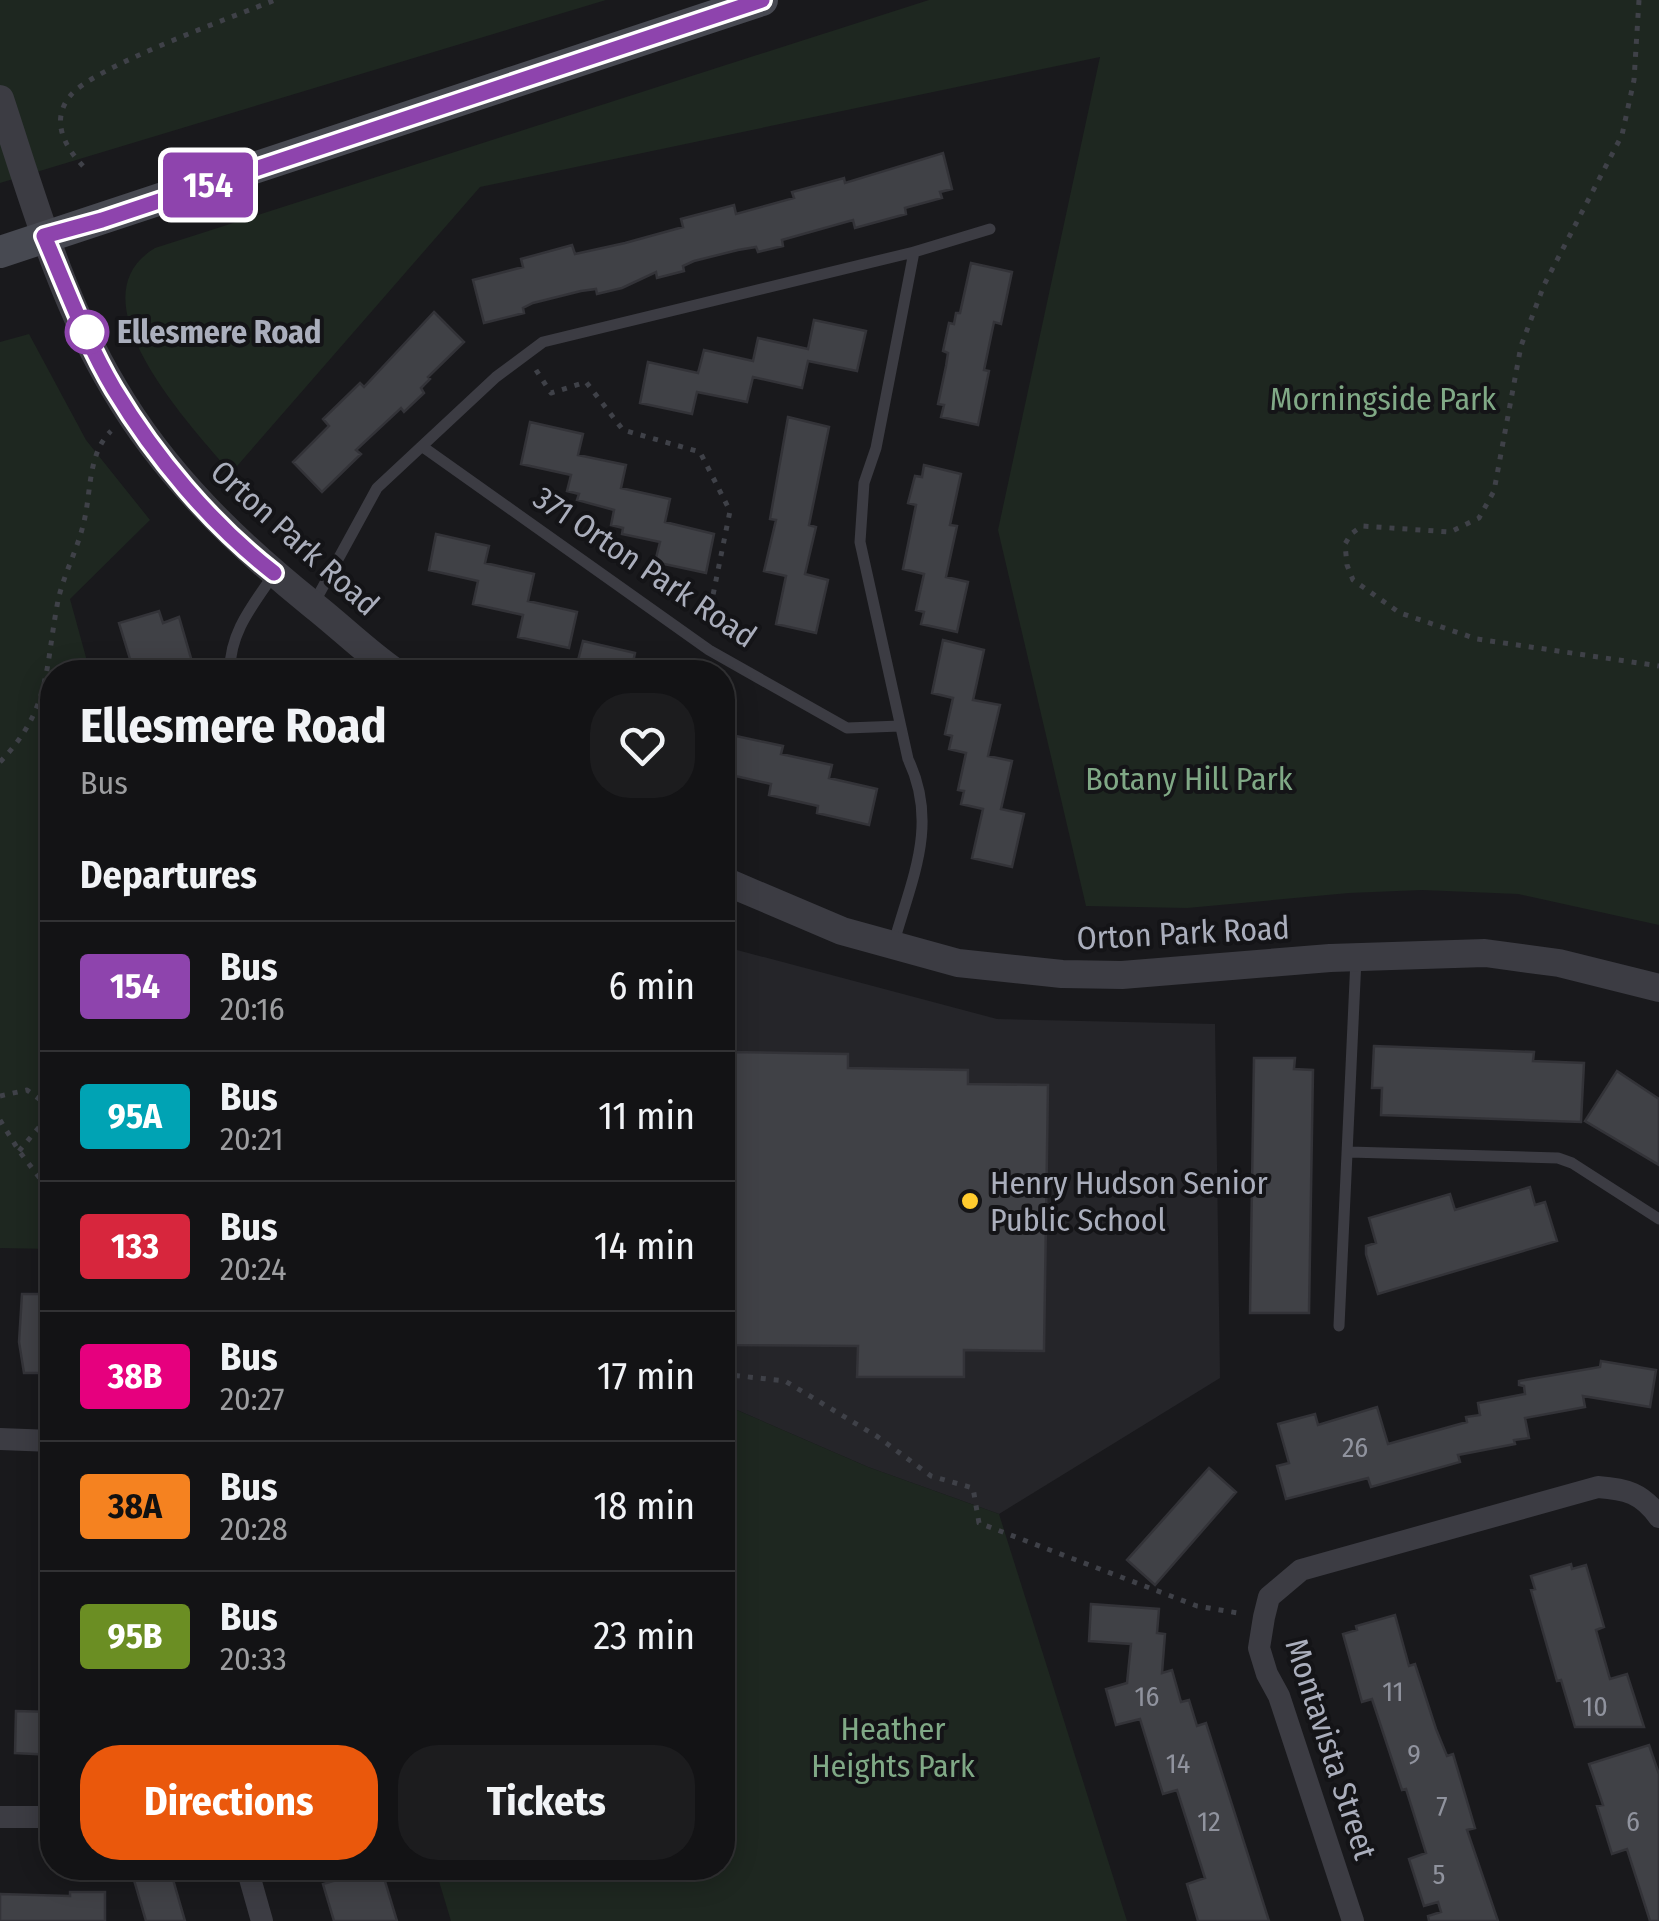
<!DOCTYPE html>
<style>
body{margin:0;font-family:"Fira Sans Condensed",sans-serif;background:#1c1c1e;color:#f1f3f6;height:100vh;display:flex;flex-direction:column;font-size:38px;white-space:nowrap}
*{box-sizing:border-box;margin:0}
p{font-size:32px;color:#9d9ea0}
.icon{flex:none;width:55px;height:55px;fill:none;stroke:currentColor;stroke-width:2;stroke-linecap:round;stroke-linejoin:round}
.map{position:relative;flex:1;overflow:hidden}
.side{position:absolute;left:40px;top:660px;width:695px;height:1220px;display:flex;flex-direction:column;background:#131315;border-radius:40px;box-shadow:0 5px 25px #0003,0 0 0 2px #323234}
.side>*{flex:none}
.badge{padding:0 20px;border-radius:8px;font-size:35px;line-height:65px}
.map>.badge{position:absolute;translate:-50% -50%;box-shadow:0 0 0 5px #fff}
h2{padding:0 40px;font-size:38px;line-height:90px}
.round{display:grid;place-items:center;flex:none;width:105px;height:105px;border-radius:40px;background:#1c1c1e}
.overview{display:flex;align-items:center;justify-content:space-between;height:170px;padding:0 40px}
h1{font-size:48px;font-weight:700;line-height:75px}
.action{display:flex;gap:20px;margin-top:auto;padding:20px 40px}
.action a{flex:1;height:115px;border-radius:40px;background:#ea580c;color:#fff;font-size:40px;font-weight:700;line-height:115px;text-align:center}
.action a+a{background:#1c1c1e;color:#f1f3f6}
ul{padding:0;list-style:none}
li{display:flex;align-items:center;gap:30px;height:130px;padding:0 40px;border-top:2px solid #323234}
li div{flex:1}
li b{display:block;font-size:38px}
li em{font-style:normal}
li .badge{min-width:110px;font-weight:700;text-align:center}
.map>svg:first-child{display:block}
.built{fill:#252529}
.green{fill:#1e2720}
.building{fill:#404146;stroke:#333338;stroke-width:2.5}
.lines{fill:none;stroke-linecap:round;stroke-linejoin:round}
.path{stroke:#3f4148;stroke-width:5;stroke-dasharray:5 8;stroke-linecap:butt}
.service{stroke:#3c3c43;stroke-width:11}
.minor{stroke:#3c3c43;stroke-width:22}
.tertiary{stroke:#3c3c43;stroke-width:28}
.secondary{stroke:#474951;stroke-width:32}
.line-casing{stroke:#fff;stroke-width:22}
.line{stroke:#8e44ad;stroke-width:15}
.stop-dot{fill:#fff;stroke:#8e44ad;stroke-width:5}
.poi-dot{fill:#ffcb2e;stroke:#141417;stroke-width:4}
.labels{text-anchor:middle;stroke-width:8;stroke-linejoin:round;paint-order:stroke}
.number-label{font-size:28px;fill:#90939e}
.stop-label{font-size:32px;font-weight:bold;fill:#aaaebc;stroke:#141417;text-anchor:start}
.park-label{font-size:32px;fill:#80a986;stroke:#141417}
.street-label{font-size:32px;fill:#aaaebc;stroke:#141417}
.poi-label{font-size:32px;fill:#aaaebc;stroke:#141417;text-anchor:start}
</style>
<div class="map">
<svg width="1659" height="1921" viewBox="0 0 1659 1921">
<rect width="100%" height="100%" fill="#19191c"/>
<path class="built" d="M722 946 997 1019 1215 1024 1220 1378 999 1514 868 1467 723 1404Z"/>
<path class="green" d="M0 0H606L0 183Z
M929 0H1659V925L1518 894 1422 890 1349 893 1187 908 1086 906 998 530 1100 57 480 187 231 473C191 426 70 299 155 248Z
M29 334 86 440 150 520 70 599 90 672H52V1249L0 1248V342Z
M723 1404 868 1467 999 1514 1127 1921H451L435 1868H722Z"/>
<path class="building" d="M943 153 952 189 940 192 942 198 905 208 906 214 855 228 853 220 782 240 783 246 758 252 756 247 738 250 694 261 683 266 684 271 657 278 656 272 622 288 597 294 596 289 581 291 533 303 523 308 524 313 484 323 473 280 523 267 521 259 572 245 575 254 625 243 683 227 681 219 734 205 736 214 794 198 792 192 844 178 845 183Z
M971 263 1012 272 1001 324 994 322 984 370 989 371 978 425 941 417 944 405 938 404 946 366 948 353 943 351 949 323 954 324 956 313H960Z
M434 312 464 342 428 377 430 379 421 388 424 393 404 412 401 408 356 450 361 454 322 492 293 462 329 426 323 419 360 383 364 387Z
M814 320 866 331 857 371 808 361 802 388 753 377 747 402 697 392 692 414 640 403 648 362 698 373 704 350 753 361 758 338 808 349Z
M788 417 829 427 809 525 816 527 805 574 828 580 816 633 776 624 786 576 764 571 776 520 770 519Z
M530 422 583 434 578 455 626 465 621 488 670 499 665 522 714 534 706 573 655 562 660 542 622 534 623 528 611 525 614 510 577 500 579 494 567 491 571 475 521 464Z
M924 465 961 474 950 525 957 526 946 577 968 582 957 632 921 624 924 612 916 610 924 574 903 569 916 505 908 503 915 476 922 477Z
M436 534 489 546 485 563 534 574 528 601 577 612 569 648 518 637 523 615 473 604 478 581 429 570Z
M159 611 163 623 179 617 195 672H134L119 623Z
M943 640 984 650 973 700 1000 705 988 756 1012 761 1001 809 1024 814 1012 867 972 858 983 809 961 804 964 791 958 790 966 753 949 749 952 736 945 734 953 698 932 693Z
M583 641 635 653 631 672H575Z
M722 733 783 746 781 754 832 765 829 778 877 789 869 825 817 813 818 806 769 795 771 784 722 773Z
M1374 1046 1534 1052 1533 1061 1584 1063 1581 1122 1381 1115 1382 1088H1372Z
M727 1052 848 1054V1068L968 1070V1084L1048 1085 1044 1351 964 1350V1377H857L858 1346 723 1345Z
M1254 1058H1295L1294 1069 1313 1070 1309 1313H1250Z
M1617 1071 1659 1099V1165L1585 1121Z
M1530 1187 1535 1205 1545 1202 1557 1241 1378 1294 1366 1254V1246L1376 1243 1369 1218 1450 1194 1455 1210Z
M22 1294H50L52 1373H24L19 1342Z
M1601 1361 1656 1370 1650 1407 1583 1396 1585 1407 1525 1418 1529 1438 1514 1440 1515 1444 1458 1455 1460 1462 1371 1487 1368 1478 1286 1499 1277 1466 1289 1463 1278 1424 1315 1414 1318 1425 1377 1407 1388 1444 1467 1422 1466 1417 1480 1415 1478 1403 1525 1394 1524 1386 1519 1385V1381L1600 1367Z
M1209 1468 1236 1492 1155 1585 1127 1560Z
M1571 1564 1572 1569 1586 1565 1604 1627 1596 1630 1610 1679 1627 1674 1644 1727H1575L1561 1680 1557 1681 1531 1590 1535 1589 1531 1576Z
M1091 1604 1159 1609 1157 1633 1165 1634 1162 1673 1172 1670 1181 1702 1189 1700 1197 1726 1206 1723 1269 1921H1198L1187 1884 1205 1878 1177 1790 1163 1794 1140 1719 1116 1725 1106 1689 1127 1683 1131 1644 1089 1641Z
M1395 1615 1409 1666 1415 1664 1436 1729 1447 1756 1453 1754 1475 1828 1467 1830 1498 1921H1429L1428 1916 1441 1912 1438 1902 1424 1906 1409 1859 1426 1853 1406 1789 1402 1790 1372 1699 1362 1702 1343 1634 1357 1630 1356 1626Z
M16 1711 52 1712V1755L15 1753Z
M1649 1745 1659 1774V1921H1650L1627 1849 1612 1854 1597 1806 1603 1805 1589 1764Z
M344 1868H381L397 1921H334L323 1884 347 1877Z
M170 1869 185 1921H146L134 1880Z
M70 1892H105V1921H0V1894L70 1896Z"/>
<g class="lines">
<path class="path" d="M1639 0 1634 80 1622 135 1544 285 1521 346 1494 491 1479 518 1450 532 1362 526 1351 534 1345 544 1347 565 1353 580 1400 613 1477 639 1659 666
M83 166C65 147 50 121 70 96 91 68 235 16 275 0
M536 370 551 393 586 382 623 430 700 452 730 511 713 595 696 617
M46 688 52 704
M0 762C50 710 45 671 57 606 62 576 79 548 85 517 91 488 89 452 111 431
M0 1096 27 1090 42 1101 52 1119
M0 1120 19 1151 52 1194
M19 1151 41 1125 52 1119
M722 1374 785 1381 878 1437 931 1476 973 1488 979 1523 1197 1606 1238 1613"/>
<path class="service" d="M423 447 709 650 847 728 900 726
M313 605 377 488 496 377 543 342 914 252 990 229
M230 672C229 633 253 605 274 574
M894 942C912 878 939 824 908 759L860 542 864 483 876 448 914 252
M1349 1152 1558 1158 1572 1163 1659 1219
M1339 1326 1356 959"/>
<path class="minor" d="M0 1439 52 1441
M0 1817H52
M247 1868 262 1921
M1353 1921 1279 1696 1267 1674 1259 1648 1264 1617 1269 1597 1301 1570 1598 1487C1626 1489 1642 1493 1659 1517"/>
<path class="tertiary" d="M0 99C32 196 61 300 114 388 164 474 237 544 313 605 341 627 366 652 395 672
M722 880 842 931 958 963 1062 974 1122 975 1330 958 1485 953 1559 963 1659 988"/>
<path class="secondary" d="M0 252 762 0"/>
</g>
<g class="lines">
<g class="line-casing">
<path id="line" d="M274 573C211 524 155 457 114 389 86 342 66 287 44 236L102 220 762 0"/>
</g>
<use href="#line" class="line"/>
</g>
<circle class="stop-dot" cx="87" cy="332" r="20"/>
<circle class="poi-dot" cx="970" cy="1201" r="10"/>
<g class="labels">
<g class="number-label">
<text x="1355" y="1457">26</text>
<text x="1393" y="1701">11</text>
<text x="1147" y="1706">16</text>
<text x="1595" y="1716">10</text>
<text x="1414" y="1764">9</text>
<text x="1178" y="1773">14</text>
<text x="1442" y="1816">7</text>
<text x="1209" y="1831">12</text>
<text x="1633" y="1831">6</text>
<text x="1439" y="1884">5</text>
</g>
<g class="stop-label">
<text x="117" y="343">Ellesmere Road</text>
</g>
<g class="park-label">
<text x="1383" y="410">Morningside Park</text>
<text x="1189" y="790">Botany Hill Park</text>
<text x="893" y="1740">Heather<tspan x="893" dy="37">Heights Park</tspan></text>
</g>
<g class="street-label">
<text transform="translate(295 538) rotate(42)" y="11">Orton Park Road</text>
<text transform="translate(645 567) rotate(34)" y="11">371 Orton Park Road</text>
<text transform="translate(1183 933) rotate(-3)" y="11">Orton Park Road</text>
<text transform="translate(1331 1749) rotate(72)" y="11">Montavista Street</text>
</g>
<g class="poi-label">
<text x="990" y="1194">Henry Hudson Senior<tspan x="990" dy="37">Public School</tspan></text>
</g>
</g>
</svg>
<b class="badge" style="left:208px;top:185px;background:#8e44ad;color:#fff">154</b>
<section class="side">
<div class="overview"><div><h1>Ellesmere Road</h1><p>Bus</p></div><a class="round"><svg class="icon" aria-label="heart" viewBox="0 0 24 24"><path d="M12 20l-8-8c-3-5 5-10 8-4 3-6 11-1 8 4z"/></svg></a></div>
<h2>Departures</h2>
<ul>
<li><span class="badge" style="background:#8e44ad;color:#fff">154</span><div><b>Bus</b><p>20:16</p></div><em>6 min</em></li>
<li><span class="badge" style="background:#00a3b4;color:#fff">95A</span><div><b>Bus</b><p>20:21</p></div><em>11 min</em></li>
<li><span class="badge" style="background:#d7263d;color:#fff">133</span><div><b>Bus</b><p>20:24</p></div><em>14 min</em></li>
<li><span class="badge" style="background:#e6007e;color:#fff">38B</span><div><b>Bus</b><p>20:27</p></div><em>17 min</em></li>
<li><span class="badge" style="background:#f58220;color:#111">38A</span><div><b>Bus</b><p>20:28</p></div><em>18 min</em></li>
<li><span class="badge" style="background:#6b8e23;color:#fff">95B</span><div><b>Bus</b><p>20:33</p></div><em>23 min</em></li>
</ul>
<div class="action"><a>Directions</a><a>Tickets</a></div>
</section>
</div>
